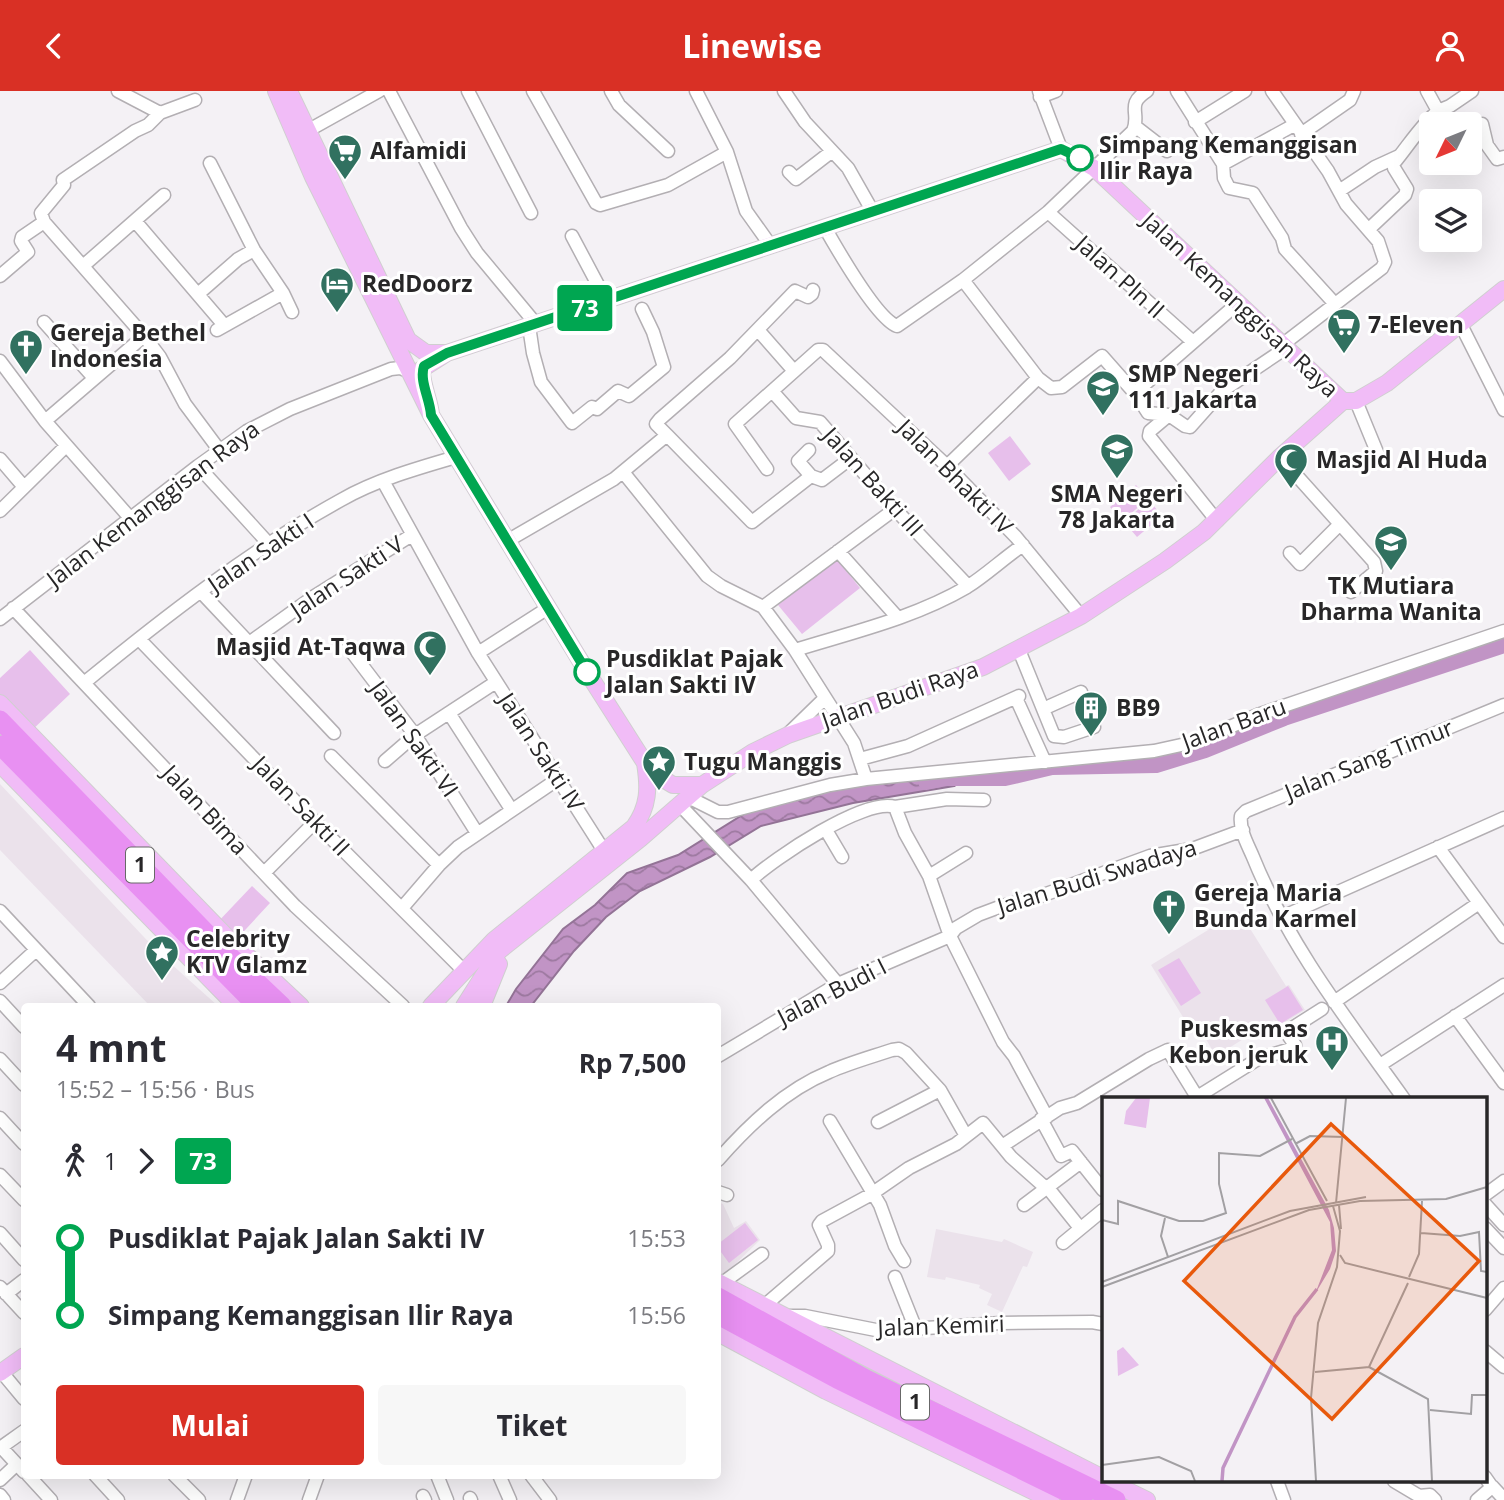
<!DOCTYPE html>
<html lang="id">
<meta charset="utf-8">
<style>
body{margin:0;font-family:"Open Sans",sans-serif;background:#f7f7f7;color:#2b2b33;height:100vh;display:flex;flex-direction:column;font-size:26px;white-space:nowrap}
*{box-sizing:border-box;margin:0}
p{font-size:23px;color:#7c7c81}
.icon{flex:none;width:38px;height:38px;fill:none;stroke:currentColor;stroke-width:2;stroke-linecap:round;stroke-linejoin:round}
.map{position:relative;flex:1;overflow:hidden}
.sheet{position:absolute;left:21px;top:912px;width:700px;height:476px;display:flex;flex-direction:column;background:#fff;border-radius:7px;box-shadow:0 7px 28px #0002}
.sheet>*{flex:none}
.badge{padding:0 14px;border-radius:5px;font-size:24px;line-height:46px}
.needle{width:46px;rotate:227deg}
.controls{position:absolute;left:1419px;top:21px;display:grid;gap:14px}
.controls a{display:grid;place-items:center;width:63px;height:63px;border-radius:7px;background:#fff;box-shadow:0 7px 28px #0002;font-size:35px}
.map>.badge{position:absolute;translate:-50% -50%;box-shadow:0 0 0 4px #fff}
.legs{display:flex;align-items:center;gap:10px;height:77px;padding:0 35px;font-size:23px}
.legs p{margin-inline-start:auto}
.summary{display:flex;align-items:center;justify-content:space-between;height:119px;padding:0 35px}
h1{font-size:38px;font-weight:700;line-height:52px}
.button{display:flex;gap:14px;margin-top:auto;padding:14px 35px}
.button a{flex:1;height:80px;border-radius:7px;background:#d93025;color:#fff;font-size:28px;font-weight:700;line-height:80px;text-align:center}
.button a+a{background:#f7f7f7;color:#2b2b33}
ul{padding:0 35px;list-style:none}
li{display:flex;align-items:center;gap:24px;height:77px;font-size:26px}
li i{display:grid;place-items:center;width:10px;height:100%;margin:0 9px;background:currentColor}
li i::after{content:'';width:18px;height:18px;margin:-9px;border:5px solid;border-radius:50%;background:#fff}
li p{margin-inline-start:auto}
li:first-child i{background:linear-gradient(#0000 50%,currentColor 0)}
li:last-child i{background:linear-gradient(currentColor 50%,#0000 0)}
header{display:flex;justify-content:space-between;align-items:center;height:91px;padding:0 35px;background:#d93025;color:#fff;font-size:32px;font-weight:700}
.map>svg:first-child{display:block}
.built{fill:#ebe2eb}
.grass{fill:#e7bfeb}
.water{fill:url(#water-waves);stroke:#937396;stroke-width:2}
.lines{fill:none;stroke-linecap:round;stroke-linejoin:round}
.river{stroke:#c194c5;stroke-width:16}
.minor-casing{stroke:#b3afb3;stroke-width:15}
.major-casing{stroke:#d0cfd0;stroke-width:18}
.highway-casing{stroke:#d0cfd0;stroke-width:22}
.minor{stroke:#fff;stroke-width:12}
.major{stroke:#f1bcf7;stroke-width:16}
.highway{stroke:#e890f2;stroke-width:19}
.line-1-casing{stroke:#fff;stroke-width:16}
.line-1{stroke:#00a651;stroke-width:10}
.stop-1-dot{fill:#fff;stroke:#00a651;stroke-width:3.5}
.labels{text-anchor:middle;stroke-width:6;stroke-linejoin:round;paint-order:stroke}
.shield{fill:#fff;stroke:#686868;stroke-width:2}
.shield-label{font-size:21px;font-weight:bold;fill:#282728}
.stop-label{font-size:23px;font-weight:bold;fill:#282728;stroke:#fff;text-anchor:start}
.poi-label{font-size:23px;font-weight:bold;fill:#282728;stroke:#fff;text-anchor:start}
.street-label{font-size:23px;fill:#282728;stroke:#fff}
.inset-river{fill:none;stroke:#c194c5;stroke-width:3.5}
.inset-road{fill:none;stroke:#a2a0a3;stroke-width:2}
.view{fill:#e8590c;fill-opacity:0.15;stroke:#e8590c;stroke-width:3.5}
.inset-edge{fill:none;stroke:#282728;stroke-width:3.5}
</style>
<header><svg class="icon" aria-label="back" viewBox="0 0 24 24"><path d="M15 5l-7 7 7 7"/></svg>Linewise<svg class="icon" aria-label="person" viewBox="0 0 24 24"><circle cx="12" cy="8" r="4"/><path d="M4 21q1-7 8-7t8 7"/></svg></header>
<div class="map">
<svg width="1504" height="1409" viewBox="0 0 1504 1409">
<defs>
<pattern id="water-waves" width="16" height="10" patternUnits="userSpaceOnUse" patternTransform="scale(1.75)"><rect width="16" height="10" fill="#c194c5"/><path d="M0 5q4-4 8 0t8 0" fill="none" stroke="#9d79a0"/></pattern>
</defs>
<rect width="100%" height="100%" fill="#f4f1f5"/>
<path class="built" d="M0 693 159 862 218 915H150L0 759Z
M1239 820 1286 895 1289 894 1305 919 1279 935 1274 929 1216 965 1201 940 1194 944 1151 874Z
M718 1111 723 1113 734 1137 746 1130 760 1149 720 1188 718 1186Z
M936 1138 1002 1151 1004 1148 1033 1161 1027 1176 1023 1175 1002 1221 987 1214 992 1203 979 1197 980 1194 946 1186 945 1189 927 1186Z"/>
<path class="grass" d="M1010 345 1031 373 1009 390 988 362Z
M1136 394 1148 408 1122 430 1110 416Z
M1149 409 1162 425 1137 446 1124 431Z
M836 467 860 497 802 543 778 514Z
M30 559 70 603 30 641 0 609V587Z
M252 795 270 812 234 851 215 834Z
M1179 867 1201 902 1181 915 1158 879Z
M1288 895 1303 919 1280 933 1265 909Z
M745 1132 758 1149 729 1172 718 1157V1153Z"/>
<path class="water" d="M944 682 954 695 853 712 761 735 710 766 640 800 606 826 574 860 531 915H506L516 898 563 838 595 814 627 782 678 764 744 723 840 693Z"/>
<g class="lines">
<path class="river" d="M926 691 946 687H1005L1052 676 1156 674 1205 659 1284 627 1504 554"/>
<g class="minor-casing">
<path id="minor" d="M118 0 160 22 195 9
M389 0 461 137 477 162 536 233
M468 0 531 122
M533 0 596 112 600 114 668 94 727 61
M611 0 619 14 668 60
M696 0 727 61 746 120 771 155
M784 0 805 31 848 77 873 121
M1039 0 1061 58
M1177 0 1223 73 1224 87 1229 97 1253 102 1282 147 1285 158 1335 213
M1272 0 1328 80 1346 113 1378 150 1385 171 1382 177 1282 254
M1427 0 1438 20 1450 15 1472 0
M1040 6 1056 0
M160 22 148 34 135 40 63 89 64 94 41 122 44 131 144 245 160 266 185 313 220 360
M1195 31 1245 0
M1482 33 1487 54 1497 68 1504 66
M1136 36 1167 60
M309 39 379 0
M1301 43 1350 9 1354 0
M210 72 254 159 283 202 292 221
M1223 73 1294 34
M789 81 796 88 831 61
M1339 100 1375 76 1399 65
M1048 121 1192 250
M135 130 224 234
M825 137C837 158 877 228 897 235L963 189 1048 121 1133 40C1141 22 1125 14 1147 0
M1369 138 1405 104 1407 98 1394 77V72C1409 54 1420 35 1438 20
M572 145 606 209
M83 175 164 104
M0 185 28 161 21 150 22 146 44 131
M963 189 1038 287 1051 297 1062 296 1102 265 1132 299 1137 300 1237 213
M198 203 238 168 254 159
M44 231 94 287
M1461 234 1504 319
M529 235 533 262 541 291 572 332 592 316 597 318 618 300 629 305 664 276 653 241 642 218
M217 239 283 202
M758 239 794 280
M0 270 45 330 131 428
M772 300 796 327 820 331 895 418 968 495
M1134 300 1148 322 1169 324 1185 335 1190 336 1222 300 1286 257
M1356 310 1379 366
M1169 324 1150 340 1149 345 1217 430
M45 330 144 245
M667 344 752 431 811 385 798 370 809 359
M1280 366 1374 471 1376 480 1351 501
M0 368 24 396
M198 375 269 453
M947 375 1038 287
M767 378 735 333 818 259H823L947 375 1016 446 1081 525
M623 381 707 485 721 495 763 516 795 559 854 652 866 688
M811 385 822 389 851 367
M383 390 478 562 604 760
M0 420 66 355
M507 450 614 388 667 344 656 333 660 328 730 267 795 200 808 206 812 203 813 199
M838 460 898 527
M1290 462 1300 473 1339 434
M201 501 334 642
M763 516 895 418
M13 517 295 815 403 915
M0 528 198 375 247 340 290 318 391 278 400 277 408 280
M140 549 315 731 464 880
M249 552 313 506 412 444
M348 556 415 644 477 742
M795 559C853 541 914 527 967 496 986 484 1004 467 1023 454
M1019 559 1054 645 1064 646 1094 636
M478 562 548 517
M84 592C163 527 252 458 341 409 376 389 418 377 456 366
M1016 607 1045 671
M1043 618 1081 601
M449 622 511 718
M790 641 825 607
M331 665 439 774
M860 668 908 655 1019 605
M385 670 415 644 496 591
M688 706 718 721H728L830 694 866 688 1154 660 1195 651 1260 623 1504 540
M680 714 751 789 838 893
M895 716 905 742 929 785 950 845 1003 951 1014 965 1047 1026
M826 739 842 766
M1438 756 1504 846
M264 782 315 731
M929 785 966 762
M751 789C773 768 865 706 895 716L947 708 984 709
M402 817 439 774 458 756 558 688
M0 820 89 915
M1282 826 1504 727
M950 845 956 837 978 824 1002 815 1038 806 1150 765 1192 758 1243 739
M0 892 36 859
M0 910 24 936
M1334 911 1479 812
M1455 925 1504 992
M718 965 838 893 950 845
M0 968 24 994
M1380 974 1504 894
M1404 1008C1349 931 1289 855 1253 766 1248 754 1239 739 1241 725L1246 720 1504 614
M0 1027 24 1053
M1041 1028 1061 1065 1072 1060 1103 1099
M830 1030 880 1114 895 1155 904 1170
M878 1031 940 999
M1002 1055 1011 1066 1047 1098
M718 1069C749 1034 785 999 829 981 849 972 871 966 892 959L899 958 906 962 940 999 966 1045
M0 1084 24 1109
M1048 1097 1080 1137
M718 1101 727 1104
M1485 1104 1504 1090
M1485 1113 1504 1134
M1024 1114 1081 1071
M1485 1137 1504 1157
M0 1142 24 1169
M1063 1152 1103 1119
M895 1186 915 1236
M721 1193 762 1163
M0 1196 24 1222
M6 1203 24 1189
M764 1215 828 1160V1154L819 1134 822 1130 870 1104 909 1077 956 1053 983 1032 1002 1055 1060 1017 1077 1012 1149 968 1168 959 1197 1006 1258 968 1294 957 1295 954 1286 941 1322 918
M1485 1219 1504 1197
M787 1225H805L881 1240 1001 1232 1092 1231 1103 1233
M1485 1260 1504 1276
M0 1279 24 1308
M1 1356 24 1381
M0 1357 24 1340
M28 1384 51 1409
M95 1384 118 1409
M174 1384 199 1409
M437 1384 447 1409
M499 1384 510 1409
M531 1384 550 1409
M0 1389 17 1373
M1277 1390 1284 1409
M1394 1390 1419 1405 1430 1404 1435 1409
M1492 1395 1504 1408
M0 1404 4 1409
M423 1405 425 1409
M470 1407 471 1409
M237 1409 246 1384
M309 1409 318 1384
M1477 1409 1492 1396 1485 1386"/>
</g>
<g class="major-casing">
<path id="major" d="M276 0 313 86 431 324 589 584 645 672 658 685 673 694H702
M289 0 408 249 426 262H447
M431 324C430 309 421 293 422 278L447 262 1061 58 1094 77 1343 310H1356L1387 292 1504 198
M0 612 226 845 301 915
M0 673 236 915
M431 915 494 849 634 736C649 715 649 697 645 672
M464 915 499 860 640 748 702 694 753 661 788 644 983 576 1081 525 1165 470 1204 441 1280 366 1343 310
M482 915 499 873
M718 1191 1103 1387
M718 1242 826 1300 1051 1409
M0 1282 24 1265
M1108 1390 1147 1409"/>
</g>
<g class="highway-casing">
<path id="highway" d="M0 629 220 856 282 915
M0 654 257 915
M718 1206 866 1288 1116 1409
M718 1224 837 1288 1083 1409"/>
</g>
<use href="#minor" class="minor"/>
<use href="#major" class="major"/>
<use href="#highway" class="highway"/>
</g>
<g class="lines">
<g class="line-1-casing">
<path id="line-1" d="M587 581 431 324C430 308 419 290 424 275L447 262 1061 58 1080 67"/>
</g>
<use href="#line-1" class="line-1"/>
</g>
<defs>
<g id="supermarket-pin" transform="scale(1.75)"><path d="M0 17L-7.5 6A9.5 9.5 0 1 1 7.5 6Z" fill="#317160" stroke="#fff"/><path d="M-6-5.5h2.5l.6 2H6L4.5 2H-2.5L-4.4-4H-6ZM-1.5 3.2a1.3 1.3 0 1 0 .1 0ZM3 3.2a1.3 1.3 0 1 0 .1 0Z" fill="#fff"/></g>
<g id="hotel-pin" transform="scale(1.75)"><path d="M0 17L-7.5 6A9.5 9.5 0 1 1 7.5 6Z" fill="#317160" stroke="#fff"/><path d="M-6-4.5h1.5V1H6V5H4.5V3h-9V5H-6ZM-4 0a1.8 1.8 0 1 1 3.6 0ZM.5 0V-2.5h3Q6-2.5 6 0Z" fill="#fff"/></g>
<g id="church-pin" transform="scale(1.75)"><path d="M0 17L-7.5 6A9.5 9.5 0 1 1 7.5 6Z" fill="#317160" stroke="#fff"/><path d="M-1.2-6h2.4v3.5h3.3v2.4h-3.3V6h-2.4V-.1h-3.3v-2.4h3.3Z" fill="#fff"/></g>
<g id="school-pin" transform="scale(1.75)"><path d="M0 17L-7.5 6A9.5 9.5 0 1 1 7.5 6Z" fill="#317160" stroke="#fff"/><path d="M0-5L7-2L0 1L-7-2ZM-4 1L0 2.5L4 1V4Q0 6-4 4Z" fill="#fff"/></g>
<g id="mosque-pin" transform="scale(1.75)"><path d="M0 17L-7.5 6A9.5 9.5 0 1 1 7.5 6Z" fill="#317160" stroke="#fff"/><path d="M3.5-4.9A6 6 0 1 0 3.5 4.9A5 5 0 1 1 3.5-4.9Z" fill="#fff"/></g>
<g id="building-pin" transform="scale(1.75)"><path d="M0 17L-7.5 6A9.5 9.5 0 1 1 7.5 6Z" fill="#317160" stroke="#fff"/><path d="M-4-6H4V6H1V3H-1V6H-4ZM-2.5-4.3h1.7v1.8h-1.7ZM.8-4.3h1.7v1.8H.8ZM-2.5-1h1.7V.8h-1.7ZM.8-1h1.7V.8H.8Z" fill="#fff"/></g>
<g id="sight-pin" transform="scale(1.75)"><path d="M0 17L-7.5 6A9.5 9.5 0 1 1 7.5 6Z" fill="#317160" stroke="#fff"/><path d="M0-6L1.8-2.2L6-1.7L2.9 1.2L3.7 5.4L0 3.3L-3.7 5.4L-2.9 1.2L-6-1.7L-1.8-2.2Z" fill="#fff"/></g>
<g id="hospital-pin" transform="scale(1.75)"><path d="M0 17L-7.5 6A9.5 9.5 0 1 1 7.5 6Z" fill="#317160" stroke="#fff"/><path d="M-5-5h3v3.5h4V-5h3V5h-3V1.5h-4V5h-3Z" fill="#fff"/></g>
</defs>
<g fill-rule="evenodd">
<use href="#supermarket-pin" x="345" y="60"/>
<use href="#hotel-pin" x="337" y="193"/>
<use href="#supermarket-pin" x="1344" y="234"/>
<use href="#church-pin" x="26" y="255"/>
<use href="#school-pin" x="1103" y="296"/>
<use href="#school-pin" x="1117" y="359"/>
<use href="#mosque-pin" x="1291" y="369"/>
<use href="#school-pin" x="1391" y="451"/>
<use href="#mosque-pin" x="430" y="556"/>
<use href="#building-pin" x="1091" y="617"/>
<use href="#sight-pin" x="659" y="671"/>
<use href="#church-pin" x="1169" y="815"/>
<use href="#sight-pin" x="162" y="861"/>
<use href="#hospital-pin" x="1332" y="951"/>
</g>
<g class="stop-1-dot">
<circle cx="1080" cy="67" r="12"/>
<circle cx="587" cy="581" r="12"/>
</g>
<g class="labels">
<g class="shield">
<rect x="126" y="756.5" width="28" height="35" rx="5"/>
<rect x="901" y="1293.5" width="28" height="35" rx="5"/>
</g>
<g class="shield-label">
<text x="140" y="781">1</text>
<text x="915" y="1318">1</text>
</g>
<g class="stop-label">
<text x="1099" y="62">Simpang Kemanggisan<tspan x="1099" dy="26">Ilir Raya</tspan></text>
<text x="606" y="576">Pusdiklat Pajak<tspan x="606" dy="26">Jalan Sakti IV</tspan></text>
</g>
<g class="poi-label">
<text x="370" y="68">Alfamidi</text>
<text x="362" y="201">RedDoorz</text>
<text x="1368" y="242">7-Eleven</text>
<text x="50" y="250">Gereja Bethel<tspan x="50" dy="26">Indonesia</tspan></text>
<text x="1128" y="291">SMP Negeri<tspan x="1128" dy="26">111 Jakarta</tspan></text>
<text x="1316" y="377">Masjid Al Huda</text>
<text x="1117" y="411" text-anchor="middle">SMA Negeri<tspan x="1117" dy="26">78 Jakarta</tspan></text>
<text x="1391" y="503" text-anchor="middle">TK Mutiara<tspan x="1391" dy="26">Dharma Wanita</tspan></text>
<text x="406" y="564" text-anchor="end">Masjid At-Taqwa</text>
<text x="1116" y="625">BB9</text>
<text x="684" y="679">Tugu Manggis</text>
<text x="1194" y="810">Gereja Maria<tspan x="1194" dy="26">Bunda Karmel</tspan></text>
<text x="186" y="856">Celebrity<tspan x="186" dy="26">KTV Glamz</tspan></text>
<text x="1308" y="946" text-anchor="end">Puskesmas<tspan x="1308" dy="26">Kebon jeruk</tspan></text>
</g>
<g class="street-label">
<text transform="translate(1120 186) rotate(42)" y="8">Jalan Pln II</text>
<text transform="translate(1240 214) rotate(43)" y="8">Jalan Kemanggisan Raya</text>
<text transform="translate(955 386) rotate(45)" y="8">Jalan Bhakti IV</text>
<text transform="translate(873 391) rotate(48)" y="8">Jalan Bakti III</text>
<text transform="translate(153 413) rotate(-37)" y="8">Jalan Kemanggisan Raya</text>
<text transform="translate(261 462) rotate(-34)" y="8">Jalan Sakti I</text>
<text transform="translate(347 486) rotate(-33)" y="8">Jalan Sakti V</text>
<text transform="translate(900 604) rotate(-19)" y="8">Jalan Budi Raya</text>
<text transform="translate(1234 633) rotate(-20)" y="8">Jalan Baru</text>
<text transform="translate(414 648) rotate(55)" y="8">Jalan Sakti VI</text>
<text transform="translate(541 661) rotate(57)" y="8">Jalan Sakti IV</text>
<text transform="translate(1369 669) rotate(-22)" y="8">Jalan Sang Timur</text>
<text transform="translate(301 715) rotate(46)" y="8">Jalan Sakti II</text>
<text transform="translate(205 719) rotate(47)" y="8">Jalan Bima</text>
<text transform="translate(1097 786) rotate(-17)" y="8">Jalan Budi Swadaya</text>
<text transform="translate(832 901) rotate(-27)" y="8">Jalan Budi I</text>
<text transform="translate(941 1235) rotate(-2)" y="8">Jalan Kemiri</text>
</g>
</g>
<g transform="translate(1102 1006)">
<rect width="385" height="385" fill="#f4f1f5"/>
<path d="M21 250 37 268 16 279 15 254Z" fill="#e7bfeb"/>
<path d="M34 1H48L44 31 22 27 24 14Z" fill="#e7bfeb"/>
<path d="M162 1H166L227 113 232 131 234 154 228 172 213 197 230 153 228 125Z" fill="#c194c5"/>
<path class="inset-river" d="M120 384 121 371 193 220 215 192"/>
<path class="inset-road" d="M169 1 225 104M193 47 208 39 242 40M234 106 244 1M237 108 239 132M63 121 59 139 66 160M0 123 16 127V104L77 124H101L124 116 117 87V56L158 59 190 42M319 136 358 139 377 135 379 174 385 175M238 158 243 166 385 201M307 180 317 157 320 104M0 185 188 114 264 100M0 190 207 113 258 104 344 102 385 90M267 270 326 302 330 384M213 275 267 270 306 186M328 313 369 317 370 298H385M0 368 57 360 89 374 93 384M214 384 209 301 216 226 235 170 238 134 231 109"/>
<path class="view" d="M229 27 377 164 230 322 82 184Z"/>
<rect width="385" height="385" class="inset-edge"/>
</g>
</svg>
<div class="controls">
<a><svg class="needle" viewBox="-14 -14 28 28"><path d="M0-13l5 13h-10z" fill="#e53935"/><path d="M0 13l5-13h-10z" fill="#7c7c81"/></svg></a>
<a><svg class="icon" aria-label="layers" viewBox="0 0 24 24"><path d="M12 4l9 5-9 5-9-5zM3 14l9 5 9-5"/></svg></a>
</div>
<b class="badge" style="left:585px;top:217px;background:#00a651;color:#fff">73</b>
<section class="sheet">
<div class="summary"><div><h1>4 mnt</h1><p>15:52 – 15:56 · Bus</p></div><b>Rp 7,500</b></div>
<div class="legs"><svg class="icon" aria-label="walk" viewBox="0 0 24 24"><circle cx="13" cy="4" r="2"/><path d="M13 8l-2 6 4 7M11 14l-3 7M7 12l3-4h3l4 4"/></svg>1<svg class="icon" aria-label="forward" viewBox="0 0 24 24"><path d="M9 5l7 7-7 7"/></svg><b class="badge" style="background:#00a651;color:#fff">73</b></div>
<ul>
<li><i style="color:#00a651"></i><b>Pusdiklat Pajak Jalan Sakti IV</b><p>15:53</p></li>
<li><i style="color:#00a651"></i><b>Simpang Kemanggisan Ilir Raya</b><p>15:56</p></li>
</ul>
<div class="button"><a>Mulai</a><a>Tiket</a></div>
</section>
</div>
